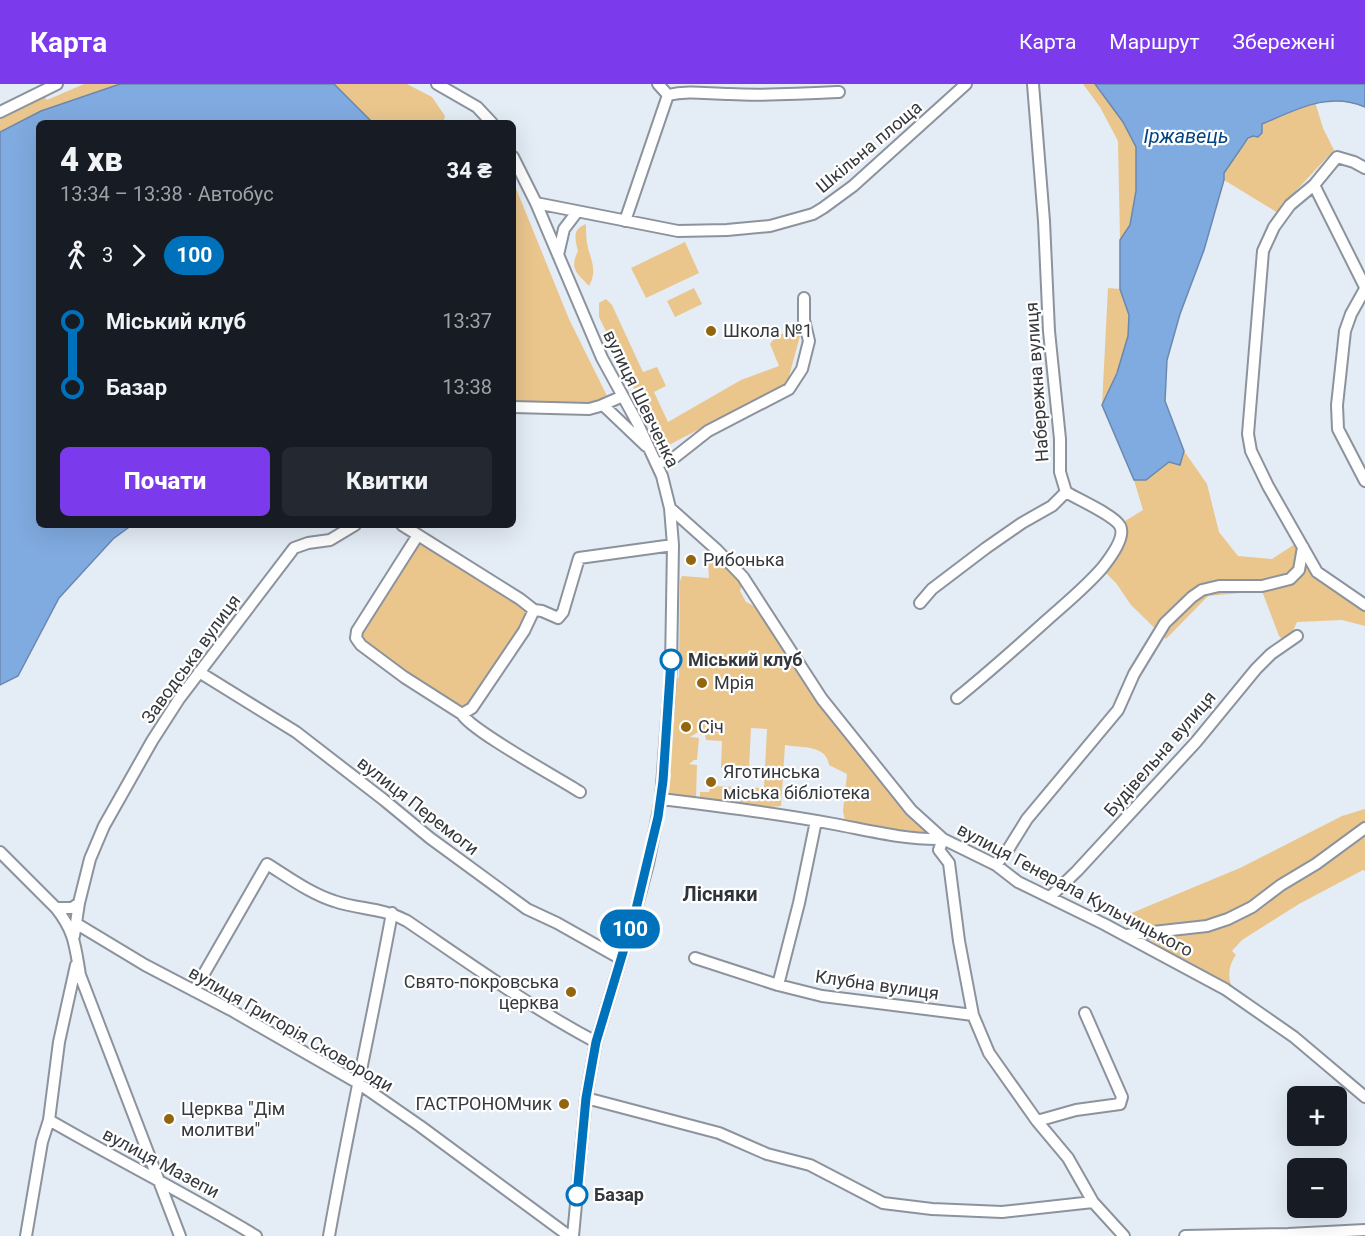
<!DOCTYPE html>
<html lang="uk">
<meta charset="utf-8">
<style>
body{margin:0;font-family:Roboto,sans-serif;background:#242831;color:#f1f3f6;height:100vh;display:flex;flex-direction:column;font-size:22px;white-space:nowrap}
*{box-sizing:border-box;margin:0}
p{font-size:20px;color:#9ea1a6}
.icon{flex:none;width:33px;height:33px;fill:none;stroke:currentColor;stroke-width:2;stroke-linecap:round;stroke-linejoin:round}
.map{position:relative;flex:1;overflow:hidden}
.side{position:absolute;left:36px;top:36px;width:480px;height:408px;display:flex;flex-direction:column;background:#171b24;border-radius:9px;box-shadow:0 6px 24px #0002}
.side>*{flex:none}
.badge{padding:0 12px;border-radius:20px;font-size:21px;line-height:39px}
.controls{position:absolute;left:1287px;top:1002px;display:grid;gap:12px}
.controls a{display:grid;place-items:center;width:60px;height:60px;border-radius:9px;background:#171b24;box-shadow:0 6px 24px #0002;font-size:30px}
.map>.badge{position:absolute;translate:-50% -50%;box-shadow:0 0 0 3px #fff}
.legs{display:flex;align-items:center;gap:9px;height:66px;padding:0 24px;font-size:20px}
.legs p{margin-inline-start:auto}
.overview{display:flex;align-items:center;justify-content:space-between;height:102px;padding:0 24px}
h1{font-size:33px;font-weight:800;line-height:45px}
.button{display:flex;gap:12px;margin-top:auto;padding:12px 24px}
.button a{flex:1;height:69px;border-radius:9px;background:#7c3aed;color:#fff;font-size:24px;font-weight:800;line-height:69px;text-align:center}
.button a+a{background:#242831;color:#f1f3f6}
ul{padding:0 24px;list-style:none}
li{display:flex;align-items:center;gap:21px;height:66px;font-size:22px}
li i{display:grid;place-items:center;width:9px;height:100%;margin:0 8px;background:currentColor}
li i::after{content:'';width:15px;height:15px;margin:-8px;border:4px solid;border-radius:50%;background:#171b24}
li p{margin-inline-start:auto}
li:first-child i{background:linear-gradient(#0000 50%,currentColor 0)}
li:last-child i{background:linear-gradient(currentColor 50%,#0000 0)}
header{display:flex;align-items:center;gap:36px;box-sizing:border-box;height:84px;padding:0 30px;background:#7c3aed;color:#fff}
header strong{font-size:28px}
nav{display:flex;gap:33px;margin-inline-start:auto;font-size:21px}
.map>svg:first-child{display:block}
.green{fill:#eac68d}
.water{fill:#80abe0;stroke:#6a88af;stroke-width:1.5}
.lines{fill:none;stroke-linecap:round;stroke-linejoin:round}
.minor-casing{stroke:#8c939c;stroke-width:14}
.minor{stroke:#fff;stroke-width:10}
.line-1-casing{stroke:#fff;stroke-width:14}
.line-1{stroke:#0072bc;stroke-width:9}
.poi-dot{fill:#91660f;stroke:#fff;stroke-width:2}
.stop-1-dot{fill:#fff;stroke:#0072bc;stroke-width:3}
.labels{text-anchor:middle;stroke-width:4.5;stroke-linejoin:round;paint-order:stroke}
.street-label{font-size:18px;fill:#35383c;stroke:#fff}
.poi-label{font-size:18px;fill:#35383c;stroke:#fff;text-anchor:start}
.stop-label{font-size:18px;font-weight:bold;fill:#35383c;stroke:#fff;text-anchor:start}
.water-label{font-size:20px;font-style:italic;fill:#044382;stroke:#fff}
.neighbourhood-label{font-size:20px;font-weight:bold;fill:#2e343b;stroke:#fff}
</style>
<header>
<strong>Карта</strong>
<nav><a>Карта</a><a>Маршрут</a><a>Збережені</a></nav>
</header>
<div class="map">
<svg width="1365" height="1152" viewBox="0 0 1365 1152">
<rect width="100%" height="100%" fill="#e4ecf6"/>
<path class="green" d="M84 0H126H120L41 27 0 48V22L39 5 47 16Z
M334 0H407L432 13 445 32 443 39H373Z
M1083 0H1095L1123 38 1136 63V107L1130 141 1120 156 1118 57 1100 23Z
M1315 18 1323 44 1334 66 1291 112 1278 129 1224 96V89L1234 72 1262 40Z
M513 97 569 235 610 318 603 321 513 323Z
M586 140C586 147 586 156 588 164 592 178 597 188 589 202 577 189 569 185 578 167 575 155 572 145 586 140Z
M685 158 699 189 646 214 631 184Z
M694 204 702 220 675 233 667 217Z
M1108 204 1120 205C1123 213 1128 223 1129 231 1132 261 1114 294 1102 321Z
M606 215 612 221 643 288 657 283 666 302 654 308 668 338 741 296 779 282 770 260C777 249 789 246 800 252L787 300 663 364 599 233V219Z
M1184 367 1207 400 1219 448 1238 472 1272 475 1295 460 1318 487 1365 517V542L1342 536 1297 538 1292 549 1282 555 1279 552 1262 507 1208 512 1166 555 1131 521 1116 499 1106 489 1107 484C1118 468 1131 456 1125 437L1143 426 1134 396 1146 395 1169 378 1180 381Z
M418 461H422L529 527 524 540 472 619 463 626 457 625 361 557V549Z
M712 474H719L743 498 740 507 746 518 754 522 778 551 804 599 825 628 933 750C904 744 874 747 845 737L843 727 847 690 829 681C827 661 802 664 785 661L781 722 770 723 731 718 728 722 722 720 719 717 700 714V708H709L711 702 764 704 767 645 751 644 749 685 721 684 722 657 706 656 705 651H700V647L690 653 699 654 697 676H694L689 680 697 681 696 714 678 712V710H669L671 690 669 687 674 640 676 596 679 593 680 497 682 492 709 494 708 479Z
M1365 725V787L1363 786 1299 820 1242 856 1232 867 1236 871C1229 880 1226 896 1234 905 1191 885 1151 857 1113 829L1122 833 1240 784 1342 732Z"/>
<path class="water" d="M120 0H334L373 39H39V441H132L113 455 59 514 18 592 0 601V48L41 27Z
M1095 0H1365V23C1328 7 1296 26 1262 40V49L1258 53 1253 52 1248 54 1224 89V96L1204 166 1180 230 1167 276 1165 317 1184 367 1180 381 1169 378 1146 396H1134L1102 321 1117 289 1128 252 1129 231 1120 205V156L1130 141 1136 107V63L1123 38Z"/>
<g class="lines">
<g class="minor-casing">
<path id="minor" d="M437 0 477 23 492 39
M658 0 668 11
M1033 0 1044 137 1049 247 1060 355V388L1066 408
M668 11C689 6 708 10 730 10 766 12 802 10 839 8
M0 28 57 0
M513 73 536 119 602 274 637 338 662 392 670 424 673 461 671 583 661 715 648 780 636 825 596 958 586 1014 573 1152
M1365 84 1354 78 1337 73 1314 101 1290 121 1274 143 1263 167 1248 350 1251 367 1268 402 1317 488 1365 521
M1314 101 1365 203
M536 119 678 147 727 146 770 142 813 130 823 124 853 102 966 0
M625 137 668 11
M558 171 564 145 577 128
M1365 205 1351 230 1345 247 1337 321 1338 345 1365 397
M603 321 646 362
M513 323 589 325 600 322 623 312
M657 380 675 373 708 347 789 305 802 285 809 257 804 236V214
M670 424 717 466 743 493 822 615 911 726 943 755 996 781 1018 798 1104 840 1225 905 1294 953 1365 1013
M402 441 520 515 534 526 542 527 558 534 563 528 579 474 673 461
M418 451 357 547 356 554 361 561 404 593 462 630 472 624 524 547 534 526
M920 519 932 505 986 464 1022 439 1052 422 1066 408
M199 588 296 648 384 716 430 754 527 825 557 839 621 875
M957 614C988 589 1017 563 1047 536 1066 519 1087 502 1103 483 1110 474 1126 453 1120 442 1114 431 1079 416 1066 408
M462 630C470 646 560 695 580 708
M661 715C719 722 777 729 834 740 871 747 905 756 943 755L939 766 949 779 959 857 973 931 989 969 1037 1037 1068 1074 1093 1118 1124 1152
M0 768 56 824H72L79 819
M996 781 1009 764 1027 735 1118 626 1134 590 1165 539 1192 513 1202 506 1219 502H1262L1290 495 1299 486 1303 463
M1050 813 1077 787 1196 658 1256 585 1271 570 1297 552
M56 824C75 848 75 862 80 891L180 1152
M77 840 145 881 231 926 358 999 420 1042 569 1152
M1126 851 1207 842 1228 835 1252 823 1281 801 1316 780 1365 744
M74 852 79 819 90 775 104 742 152 657 179 615 294 464 308 459 330 456 355 441
M695 874 778 901 822 912 973 931
M778 901 799 819 816 737
M194 907 267 780C288 793 311 810 334 817 360 826 381 823 407 837 469 879 530 923 596 958
M586 1014 719 1049 767 1070 810 1081 883 1119 932 1125 1002 1128 1093 1118
M49 1036C118 1076 188 1111 256 1152
M1037 1037 1076 1026 1120 1020 1122 1013 1085 929
M26 1152 42 1058 49 1036 59 958 76 881
M329 1152C348 1044 372 937 392 829
M1185 1152 1288 1150 1365 1146"/>
</g>
<use href="#minor" class="minor"/>
</g>
<g class="lines">
<g class="line-1-casing">
<path id="line-1" d="M577 1111 586 1014 596 958 636 825 658 733 663 697 671 576"/>
</g>
<use href="#line-1" class="line-1"/>
</g>
<g class="poi-dot">
<circle cx="711" cy="247" r="6"/>
<circle cx="691" cy="476" r="6"/>
<circle cx="702" cy="599" r="6"/>
<circle cx="686" cy="643" r="6"/>
<circle cx="711" cy="698" r="6"/>
<circle cx="571" cy="908" r="6"/>
<circle cx="564" cy="1020" r="6"/>
<circle cx="169" cy="1035" r="6"/>
</g>
<g class="stop-1-dot">
<circle cx="671" cy="576" r="10"/>
<circle cx="577" cy="1111" r="10"/>
</g>
<g class="labels">
<g class="street-label">
<text transform="translate(869 63) rotate(-40)" y="6">Шкільна площа</text>
<text transform="translate(1037 298) rotate(-94)" y="6">Набережна вулиця</text>
<text transform="translate(641 315) rotate(64)" y="6">вулиця Шевченка</text>
<text transform="translate(191 575) rotate(-54)" y="6">Заводська вулиця</text>
<text transform="translate(1160 670) rotate(-49)" y="6">Будівельна вулиця</text>
<text transform="translate(418 722) rotate(38)" y="6">вулиця Перемоги</text>
<text transform="translate(1075 806) rotate(28)" y="6">вулиця Генерала Кульчицького</text>
<text transform="translate(877 901) rotate(8)" y="6">Клубна вулиця</text>
<text transform="translate(291 945) rotate(30)" y="6">вулиця Григорія Сковороди</text>
<text transform="translate(161 1079) rotate(28)" y="6">вулиця Мазепи</text>
</g>
<g class="poi-label">
<text x="723" y="253">Школа №1</text>
<text x="703" y="482">Рибонька</text>
<text x="714" y="605">Мрія</text>
<text x="698" y="649">Січ</text>
<text x="723" y="694">Яготинська<tspan x="723" dy="21">міська бібліотека</tspan></text>
<text x="559" y="904" text-anchor="end">Свято-покровська<tspan x="559" dy="21">церква</tspan></text>
<text x="552" y="1026" text-anchor="end">ГАСТРОНОМчик</text>
<text x="181" y="1031">Церква "Дім<tspan x="181" dy="21">молитви"</tspan></text>
</g>
<g class="stop-label">
<text x="688" y="582">Міський клуб</text>
<text x="594" y="1117">Базар</text>
</g>
<g class="water-label">
<text x="1186" y="59">Іржавець</text>
</g>
<g class="neighbourhood-label">
<text x="720" y="817">Лісняки</text>
</g>
</g>
</svg>
<div class="controls">
<a>+</a>
<a>−</a>
</div>
<b class="badge" style="left:630px;top:845px;background:#0072bc;color:#fff">100</b>
<section class="side">
<div class="overview"><div><h1>4 хв</h1><p>13:34 – 13:38 · Автобус</p></div><b>34 ₴</b></div>
<div class="legs"><svg class="icon" aria-label="walk" viewBox="0 0 24 24"><circle cx="13" cy="4" r="2"/><path d="M13 8l-2 6 4 7M11 14l-3 7M7 12l3-4h3l4 4"/></svg>3<svg class="icon" aria-label="forward" viewBox="0 0 24 24"><path d="M9 5l7 7-7 7"/></svg><b class="badge" style="background:#0072bc;color:#fff">100</b></div>
<ul>
<li><i style="color:#0072bc"></i><b>Міський клуб</b><p>13:37</p></li>
<li><i style="color:#0072bc"></i><b>Базар</b><p>13:38</p></li>
</ul>
<div class="button"><a>Почати</a><a>Квитки</a></div>
</section>
</div>
